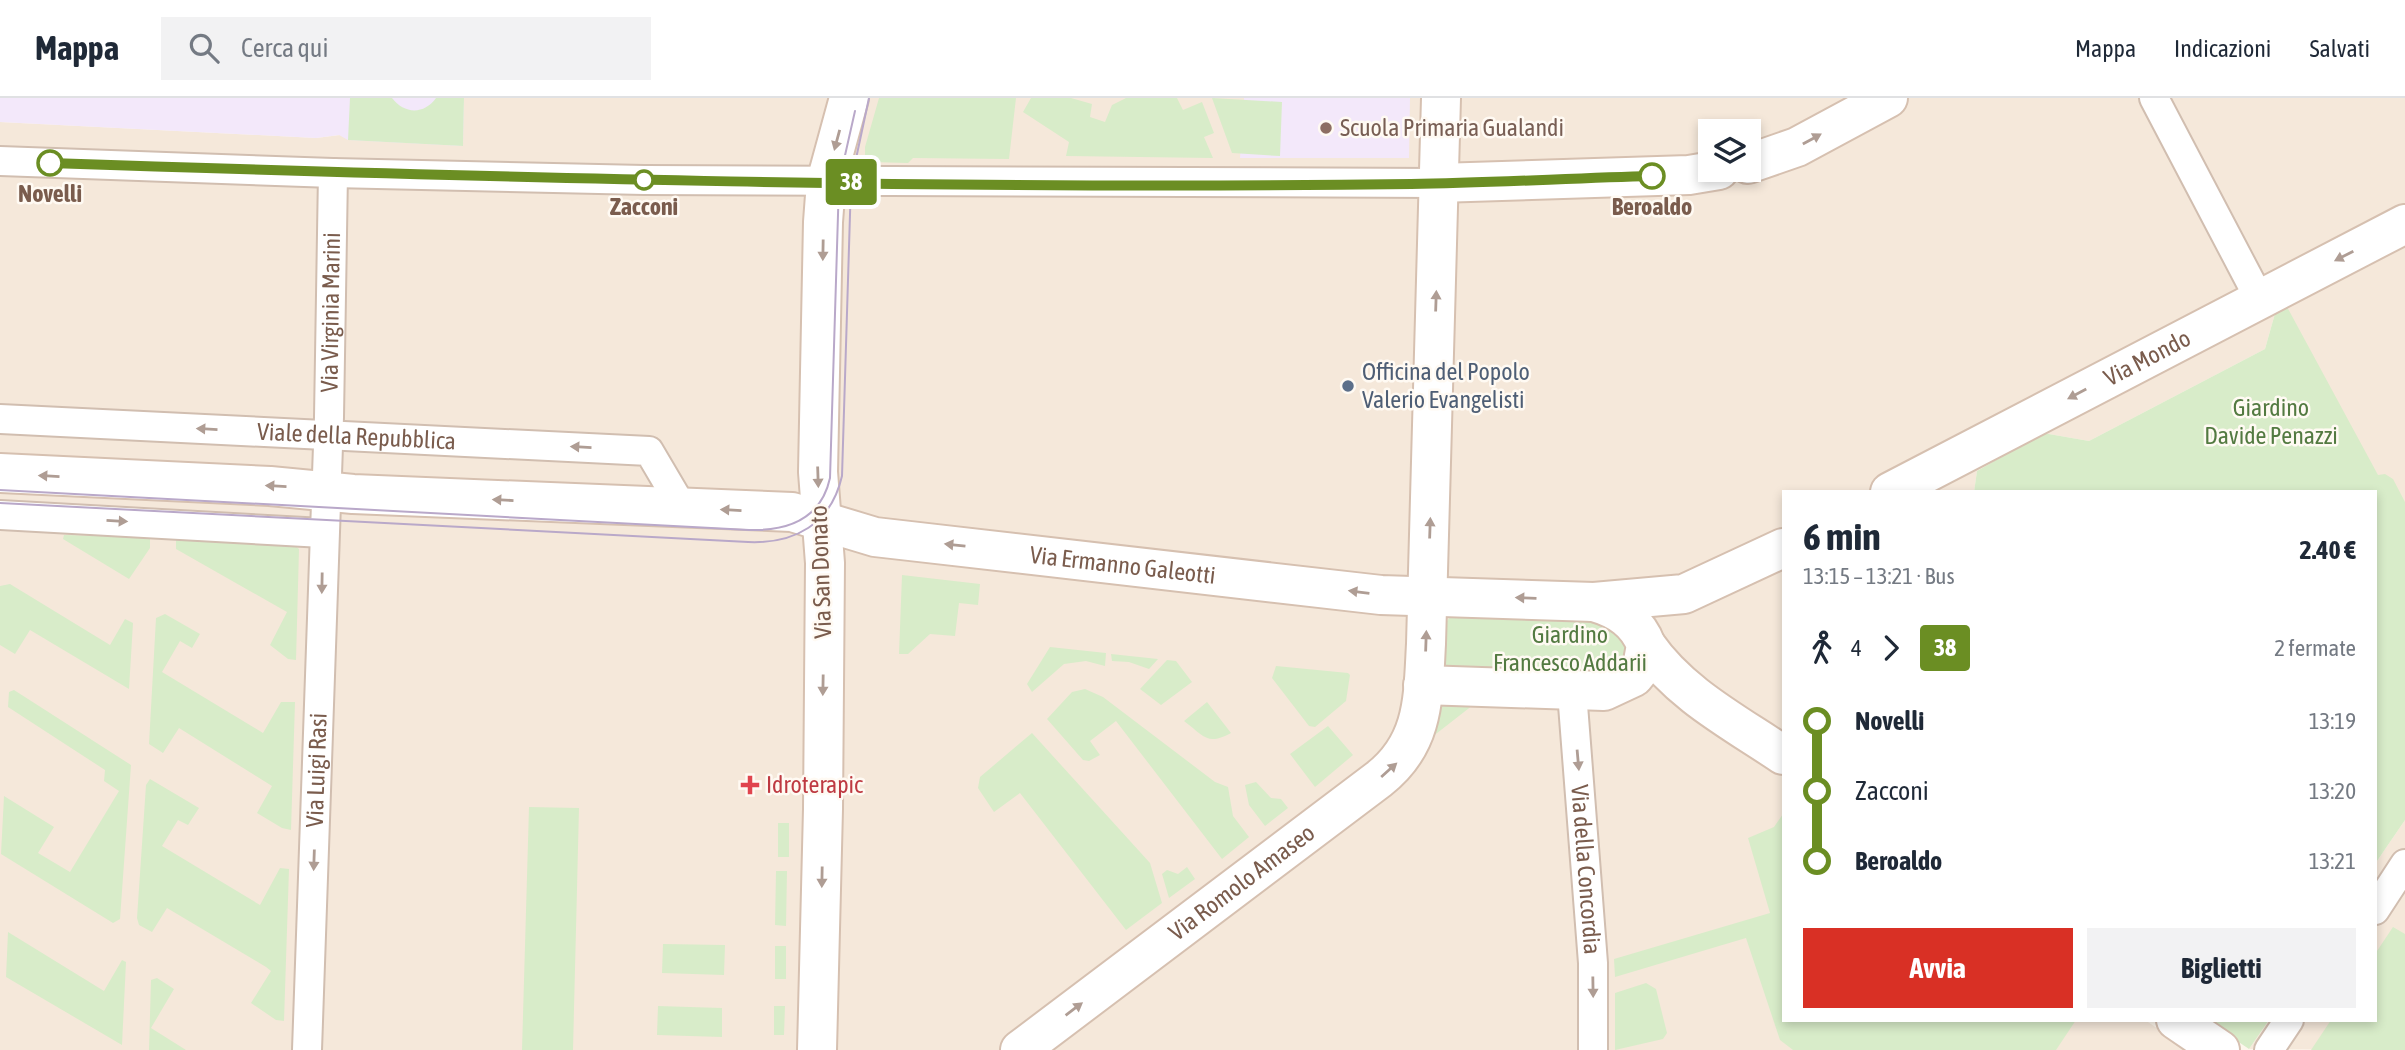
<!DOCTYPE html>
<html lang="it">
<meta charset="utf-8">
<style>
body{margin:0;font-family:"Asap Condensed",sans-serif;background:#f2f2f3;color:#1f2937;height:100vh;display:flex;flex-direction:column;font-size:26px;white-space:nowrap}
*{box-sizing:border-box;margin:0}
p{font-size:23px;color:#747a83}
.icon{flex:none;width:38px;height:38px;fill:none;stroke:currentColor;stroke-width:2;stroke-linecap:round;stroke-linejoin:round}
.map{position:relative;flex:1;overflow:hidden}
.panel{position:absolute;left:1782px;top:392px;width:595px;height:532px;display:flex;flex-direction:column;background:#fff;border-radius:0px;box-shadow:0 4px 10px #0003}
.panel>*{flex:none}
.badge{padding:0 14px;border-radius:5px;font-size:24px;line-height:46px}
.tools{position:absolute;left:1698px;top:21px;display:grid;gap:14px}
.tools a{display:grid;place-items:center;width:63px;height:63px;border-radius:0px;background:#fff;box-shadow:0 4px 10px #0003;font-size:35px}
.map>.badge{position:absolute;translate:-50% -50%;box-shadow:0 0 0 4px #fff}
.legs{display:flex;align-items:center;gap:10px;height:77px;padding:0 21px;font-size:23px}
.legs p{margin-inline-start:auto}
.overview{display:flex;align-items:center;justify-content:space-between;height:119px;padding:0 21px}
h1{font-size:38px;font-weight:700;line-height:52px}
.cta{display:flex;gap:14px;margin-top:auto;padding:14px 21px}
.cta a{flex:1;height:80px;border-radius:0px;background:#d93025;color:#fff;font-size:28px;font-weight:700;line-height:80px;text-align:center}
.cta a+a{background:#f2f2f3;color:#1f2937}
ul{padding:0 21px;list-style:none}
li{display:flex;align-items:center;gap:24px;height:70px;font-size:26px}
li i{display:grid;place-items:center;width:10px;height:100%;margin:0 9px;background:currentColor}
li i::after{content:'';width:18px;height:18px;margin:-9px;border:5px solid;border-radius:50%;background:#fff}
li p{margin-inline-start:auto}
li:first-child i{background:linear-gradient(#0000 50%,currentColor 0)}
li:last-child i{background:linear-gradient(currentColor 50%,#0000 0)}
header{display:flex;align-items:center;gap:42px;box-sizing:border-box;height:98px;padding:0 35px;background:#fff;border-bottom:2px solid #e0e1e3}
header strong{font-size:33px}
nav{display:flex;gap:38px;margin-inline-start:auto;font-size:24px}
.search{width:490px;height:63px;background:#f2f2f3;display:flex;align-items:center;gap:18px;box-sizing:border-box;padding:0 24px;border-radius:0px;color:#747a83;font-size:26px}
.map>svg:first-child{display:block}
.residential{fill:#f5e8da;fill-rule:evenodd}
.education{fill:#f3e8fa}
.green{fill:#d8ecc9}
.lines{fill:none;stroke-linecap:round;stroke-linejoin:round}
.street-casing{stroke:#d1beb0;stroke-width:32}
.secondary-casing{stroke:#d6c0b0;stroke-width:42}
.street{stroke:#fff;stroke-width:28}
.secondary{stroke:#fff;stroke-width:38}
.tram{stroke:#b9a8c9;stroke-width:2}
.oneway{fill:#af9d94}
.line-1-casing{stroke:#fff;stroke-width:16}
.line-1{stroke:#6b8e23;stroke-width:10}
.education-dot{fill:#8d6e63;stroke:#fffaf3;stroke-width:2.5}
.stop-1-dot{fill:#fff;stroke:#6b8e23;stroke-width:3.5}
.service-dot{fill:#5c6f8a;stroke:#fffaf3;stroke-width:2.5}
.health-dot{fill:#e0444e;stroke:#fffaf3;stroke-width:2.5}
.labels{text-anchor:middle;stroke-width:5;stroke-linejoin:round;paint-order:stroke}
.education-label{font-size:24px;fill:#785e54;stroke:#fffaf3;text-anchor:start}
.stop-label{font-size:24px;font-weight:bold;fill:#7a5c4d;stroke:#fffaf3}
.street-label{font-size:24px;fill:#7a5c4d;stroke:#fffaf3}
.service-label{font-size:24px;fill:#4e5e75;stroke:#fffaf3;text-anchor:start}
.park-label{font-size:24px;fill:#537a41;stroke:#fffaf3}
.health-label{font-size:24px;fill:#be3a42;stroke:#fffaf3;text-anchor:start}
</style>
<header>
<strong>Mappa</strong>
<div class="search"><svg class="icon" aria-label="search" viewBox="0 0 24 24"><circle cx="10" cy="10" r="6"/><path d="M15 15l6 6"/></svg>Cerca qui</div>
<nav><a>Mappa</a><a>Indicazioni</a><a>Salvati</a></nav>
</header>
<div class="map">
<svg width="2405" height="952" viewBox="0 0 2405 952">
<rect width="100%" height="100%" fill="#fdf6ec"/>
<path class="residential" d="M464 0H2405V427L2276 212 2265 251 2089 343 2043 335 2032 340 1977 373 1974 394H1783V922H2145L2189 952H0V24L316 40 340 37 462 48ZM1710 33H1748V72H1710Z
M2405 722V952L2249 951 2269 922H2375V766Z"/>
<path class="education" d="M0 0H464L463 48 348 42 339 37 316 40 0 24Z
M1244 0H1410L1409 60H1240Z"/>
<path class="green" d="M350 0H392C404 16 424 17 436 0H464L463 48 348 42Z
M879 0H1016L1009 61 913 60 908 65 871 64 865 58V49Z
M1031 0H1071L1092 6 1090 19 1105 24 1112 7 1126 0H1177L1183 12 1202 4 1214 35 1204 39 1213 60 1066 58 1069 44 1023 14Z
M1212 0 1282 4 1280 58 1232 55Z
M2286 207 2378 377 2385 376 2393 381 2405 404V722L2375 766V394H1974L1977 373 2043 335 2089 343 2265 251 2276 212Z
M64 437 150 439V450L129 481 63 441Z
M176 440 292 445 299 451 296 562 288 561 270 547 287 514 176 451Z
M902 477 980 486 978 507 959 505 955 538 930 536 908 556H899Z
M10 486 110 547 125 521 133 525 129 591 30 532 15 556 0 547V488Z
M165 516 200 536 192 550 180 543 162 574 263 635 281 604H295L291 732 282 730 257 715 272 688 179 630 163 655 149 646 156 520Z
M1450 519 1562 520 1604 524 1627 546 1626 559 1611 575 1444 574 1447 523Z
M1050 549 1106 555 1105 568 1086 563 1064 566 1032 594 1027 586Z
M1111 556 1158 561 1149 571 1129 564 1112 563Z
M1167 562 1176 563 1192 584 1161 607 1140 591Z
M1276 568 1348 575 1350 577 1346 603 1315 629 1309 628 1272 580Z
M1085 591 1103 599 1215 684 1228 689 1233 718 1249 739 1222 761 1116 623 1090 643 1100 657 1089 663 1083 662 1047 621 1072 594Z
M14 592 131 667 120 821 113 825 1 756 4 698 54 729 38 755 70 774 119 693 104 683 105 672 8 609 9 594Z
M1482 600 1432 639 1436 603Z
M1207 604 1231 635C1207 648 1204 638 1184 623Z
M1328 628 1353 657 1315 689 1290 656Z
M1032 635 1150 765 1162 805 1126 832 1020 695 994 714 978 690 980 679Z
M150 681 199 710 188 727 178 722 162 748 260 807 280 770 289 771 284 923 276 922 251 905 271 873 266 869 167 810 152 834 139 827 137 820 146 687Z
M1256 684 1271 700 1281 701 1288 710 1265 728 1249 707 1245 687Z
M529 709 579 710 573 952H522Z
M1783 716V922H2076L2056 952H1793L1780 942 1746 840 1615 879 1614 861 1770 815 1748 740 1774 729Z
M778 725H789V759H778Z
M1187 769 1195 781 1169 800 1162 776 1167 772 1178 776Z
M776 773H787L786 828 775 827Z
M2393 829 2405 836V952H2311L2331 922H2375V856Z
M8 834 104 893 122 862 126 864 122 947 6 879Z
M663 846 725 847 724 877 662 875Z
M775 848H786V881H775Z
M157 880 174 891 151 930 186 952H149L151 882Z
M1646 885 1656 891 1667 935 1663 941 1615 952V895Z
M658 908 722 910V939L657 937Z
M774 908H785L784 937H774Z
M2206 922H2269L2249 951Z"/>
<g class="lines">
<g class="street-casing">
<g id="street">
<path d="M2154 0 2260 202"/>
<path d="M0 63 333 75 644 82 1438 85"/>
<path id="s1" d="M0 321 649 353 682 409"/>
<path d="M0 417 323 435"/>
<path id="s2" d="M1572 594 1593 865V952"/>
<path d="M2375 812 2405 766"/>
<path id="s3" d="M307 952 329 319 333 75"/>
<path d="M2269 952 2289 922"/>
</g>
</g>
<g class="secondary-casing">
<g id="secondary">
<path d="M1748 66 1797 49 1888 0"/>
<path d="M1438 85 1689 77 1719 72"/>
<path id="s4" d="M0 375 270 388 353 396 792 414 875 439 1381 497 1594 504C1618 511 1637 523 1646 547L1642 569 1634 579 1604 593 1423 587"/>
<path id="s5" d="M1890 394 2405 126"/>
<path d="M1594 504 1684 496 1783 450"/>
<path d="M1646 547C1680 596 1734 624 1783 657"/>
<path d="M2176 922 2220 952"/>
<path d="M817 952 823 711 825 465 818 374 823 124 826 84 849 0"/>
<path id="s6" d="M1020 952 1379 681C1425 645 1423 599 1426 546L1441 0"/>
</g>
</g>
<use href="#street" class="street"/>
<use href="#secondary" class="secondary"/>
<path class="tram" d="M0 392 749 432C787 433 821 421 830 380L839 84 855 13
M0 405 748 444C795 446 831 426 842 378L851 84 869 0"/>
</g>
<defs><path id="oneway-solid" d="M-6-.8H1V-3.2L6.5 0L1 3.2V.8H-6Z" transform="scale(1.75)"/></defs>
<g class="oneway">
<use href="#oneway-solid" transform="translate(1812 41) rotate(-29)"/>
<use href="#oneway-solid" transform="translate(837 42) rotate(105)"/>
<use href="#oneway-solid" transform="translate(823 152) rotate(91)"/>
<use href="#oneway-solid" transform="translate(2344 158) rotate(153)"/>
<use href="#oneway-solid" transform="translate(1436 203) rotate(-88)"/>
<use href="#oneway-solid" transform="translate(2077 296) rotate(152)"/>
<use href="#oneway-solid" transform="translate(207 331) rotate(-177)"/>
<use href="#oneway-solid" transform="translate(581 349) rotate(-177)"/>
<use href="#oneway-solid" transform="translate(49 378) rotate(-177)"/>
<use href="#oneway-solid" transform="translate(818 379) rotate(88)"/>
<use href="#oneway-solid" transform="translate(276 388) rotate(-177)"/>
<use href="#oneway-solid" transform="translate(503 402) rotate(-177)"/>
<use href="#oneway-solid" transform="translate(731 412) rotate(-177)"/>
<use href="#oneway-solid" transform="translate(117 423) rotate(3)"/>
<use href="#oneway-solid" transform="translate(1430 430) rotate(-88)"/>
<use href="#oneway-solid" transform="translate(955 447) rotate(-174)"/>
<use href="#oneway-solid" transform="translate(322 485) rotate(91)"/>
<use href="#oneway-solid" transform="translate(1359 494) rotate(-173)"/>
<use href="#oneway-solid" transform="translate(1526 500) rotate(-178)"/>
<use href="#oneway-solid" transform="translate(1426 543) rotate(-88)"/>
<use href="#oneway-solid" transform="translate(823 587) rotate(91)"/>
<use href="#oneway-solid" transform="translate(1578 662) rotate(85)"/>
<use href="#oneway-solid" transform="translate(1389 672) rotate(-42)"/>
<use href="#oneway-solid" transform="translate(314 762) rotate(92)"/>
<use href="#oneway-solid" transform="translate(822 779) rotate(91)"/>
<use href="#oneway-solid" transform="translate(1593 889) rotate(89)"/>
<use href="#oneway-solid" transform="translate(1074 911) rotate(-37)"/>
</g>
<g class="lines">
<g class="line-1-casing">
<path id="line-1" d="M50 65C503 80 957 92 1411 86 1491 85 1572 80 1652 78"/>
</g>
<use href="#line-1" class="line-1"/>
</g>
<circle class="education-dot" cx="1326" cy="30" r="7"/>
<g class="stop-1-dot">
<circle cx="50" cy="65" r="12"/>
<circle cx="1652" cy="78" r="12"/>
<circle cx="644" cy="82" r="9"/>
</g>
<circle class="service-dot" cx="1348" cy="288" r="7"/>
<path class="health-dot" d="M746.5 676.5h7v7h7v7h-7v7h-7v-7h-7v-7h7z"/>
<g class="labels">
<g class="education-label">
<text x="1340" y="38">Scuola Primaria Gualandi</text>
</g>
<g class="stop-label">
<text x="50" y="104">Novelli</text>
<text x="644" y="117">Zacconi</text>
<text x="1652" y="117">Beroaldo</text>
</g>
<g class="street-label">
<text dy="8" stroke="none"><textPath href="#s3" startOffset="738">Via Virginia Marini</textPath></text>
<text dy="8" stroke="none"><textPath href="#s5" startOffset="290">Via Mondo</textPath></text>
<text dy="8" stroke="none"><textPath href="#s1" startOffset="357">Viale della Repubblica</textPath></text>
<text dy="8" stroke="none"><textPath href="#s4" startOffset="1129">Via Ermanno Galeotti</textPath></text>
<text transform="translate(821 474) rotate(-92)" y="8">Via San Donato</text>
<text dy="8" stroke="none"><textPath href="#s3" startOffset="280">Via Luigi Rasi</textPath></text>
<text dy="8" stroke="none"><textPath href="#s2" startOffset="178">Via della Concordia</textPath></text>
<text dy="8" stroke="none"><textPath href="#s6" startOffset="278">Via Romolo Amaseo</textPath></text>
</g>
<g class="service-label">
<text x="1362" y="282">Officina del Popolo<tspan x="1362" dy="28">Valerio Evangelisti</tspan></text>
</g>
<g class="park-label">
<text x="2271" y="318">Giardino<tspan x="2271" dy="28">Davide Penazzi</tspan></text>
<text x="1570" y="545">Giardino<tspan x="1570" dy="28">Francesco Addarii</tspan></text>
</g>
<g class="health-label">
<text x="766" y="695">Idroterapic</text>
</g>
</g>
</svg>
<div class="tools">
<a><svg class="icon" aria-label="layers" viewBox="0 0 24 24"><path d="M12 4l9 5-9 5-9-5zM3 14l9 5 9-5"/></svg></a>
</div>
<b class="badge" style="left:851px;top:84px;background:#6b8e23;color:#fff">38</b>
<section class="panel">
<div class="overview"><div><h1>6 min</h1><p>13:15 – 13:21 · Bus</p></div><b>2.40 €</b></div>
<div class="legs"><svg class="icon" aria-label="walk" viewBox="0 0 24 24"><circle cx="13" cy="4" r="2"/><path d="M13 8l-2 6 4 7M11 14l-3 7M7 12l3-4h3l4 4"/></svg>4<svg class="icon" aria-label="forward" viewBox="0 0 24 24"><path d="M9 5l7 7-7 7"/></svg><b class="badge" style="background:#6b8e23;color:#fff">38</b><p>2 fermate</p></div>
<ul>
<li><i style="color:#6b8e23"></i><b>Novelli</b><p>13:19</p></li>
<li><i style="color:#6b8e23"></i><span>Zacconi</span><p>13:20</p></li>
<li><i style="color:#6b8e23"></i><b>Beroaldo</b><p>13:21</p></li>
</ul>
<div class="cta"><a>Avvia</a><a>Biglietti</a></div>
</section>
</div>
